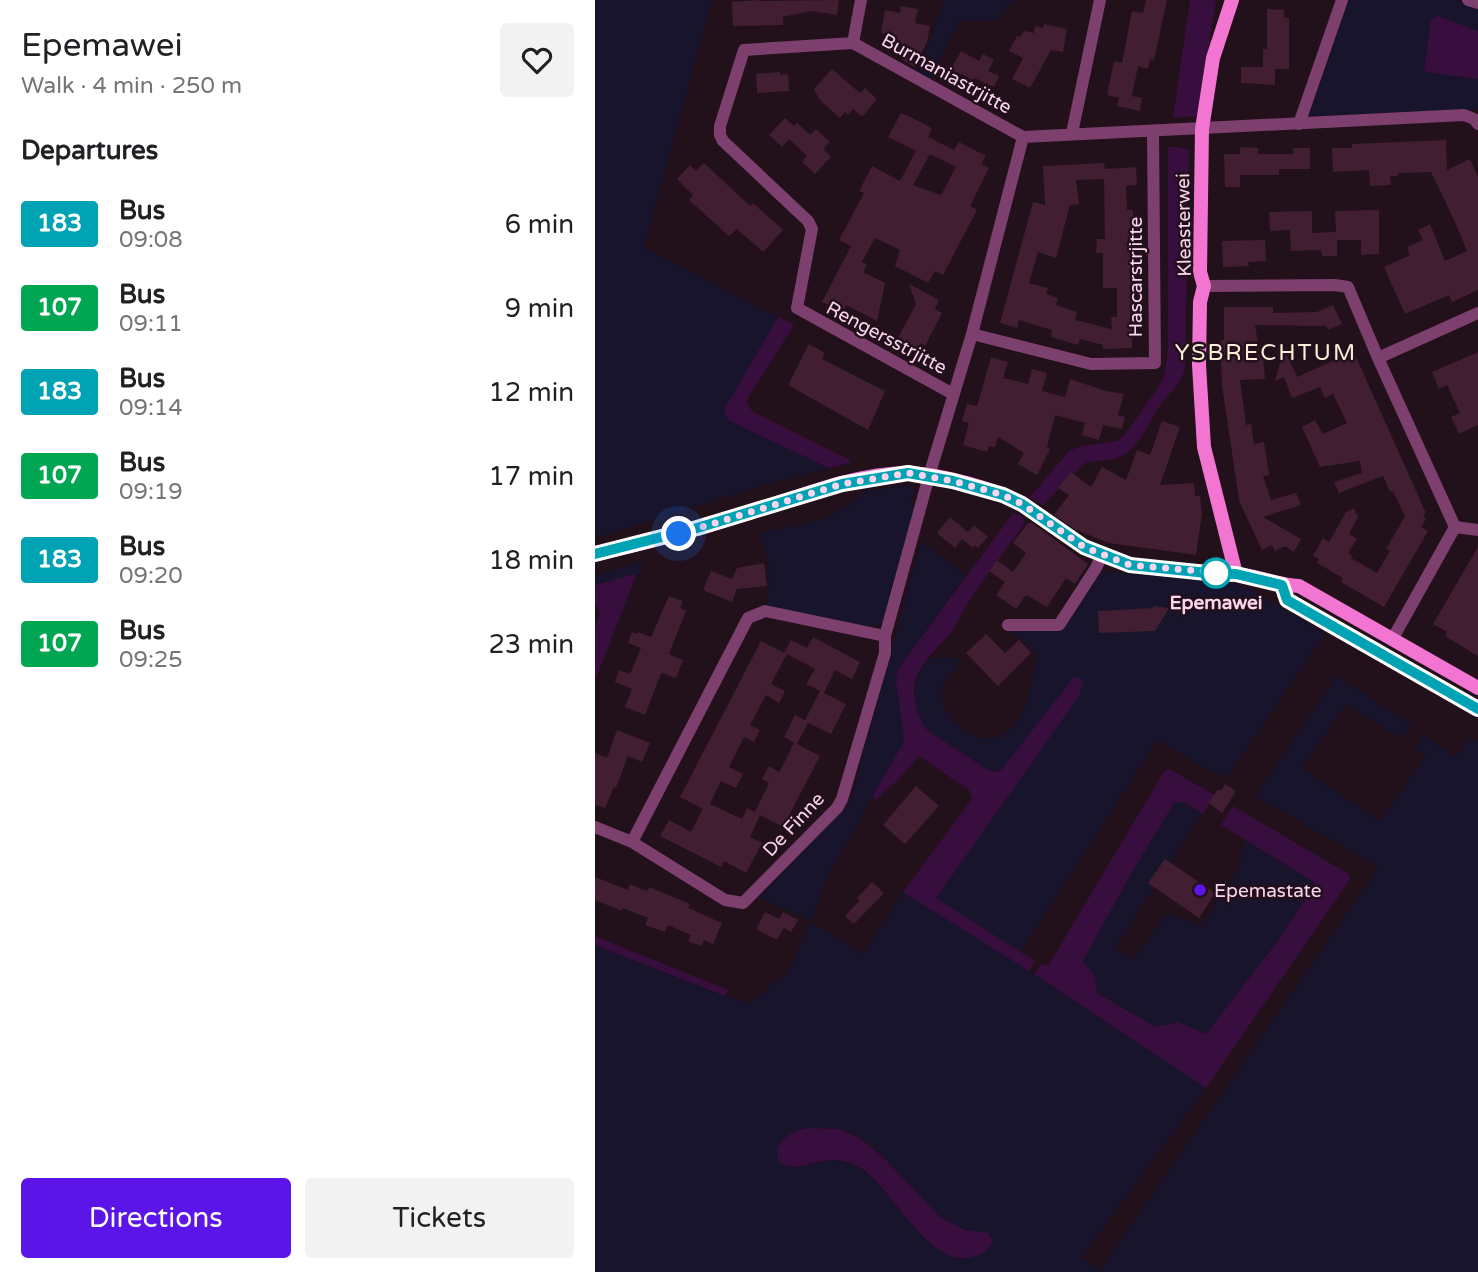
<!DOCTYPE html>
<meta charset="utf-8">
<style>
body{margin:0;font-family:"Varela Round",sans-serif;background:#f2f2f2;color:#202124;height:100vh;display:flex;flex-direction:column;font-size:26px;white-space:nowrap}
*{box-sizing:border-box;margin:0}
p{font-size:23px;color:#757577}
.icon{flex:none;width:38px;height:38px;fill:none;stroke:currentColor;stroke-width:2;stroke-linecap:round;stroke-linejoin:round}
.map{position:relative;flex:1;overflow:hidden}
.panel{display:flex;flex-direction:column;background:#fff;width:595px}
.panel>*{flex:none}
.badge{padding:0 14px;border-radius:5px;font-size:24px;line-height:46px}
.you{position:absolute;width:35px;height:35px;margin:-18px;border:5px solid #fff;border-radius:50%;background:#1a73e8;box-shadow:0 0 0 10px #1a73e833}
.map>.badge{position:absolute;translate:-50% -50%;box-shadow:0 0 0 4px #fff}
h2{padding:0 21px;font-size:26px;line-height:63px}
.round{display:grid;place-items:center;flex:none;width:74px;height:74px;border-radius:7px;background:#f2f2f2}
.overview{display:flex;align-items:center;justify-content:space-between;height:119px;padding:0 21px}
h1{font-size:33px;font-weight:600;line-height:52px}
.button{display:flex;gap:14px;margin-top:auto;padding:14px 21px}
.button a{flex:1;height:80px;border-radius:7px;background:#5b15e8;color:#fff;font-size:28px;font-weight:600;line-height:80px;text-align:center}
.button a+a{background:#f2f2f2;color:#202124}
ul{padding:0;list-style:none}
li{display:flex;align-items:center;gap:21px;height:84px;padding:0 21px}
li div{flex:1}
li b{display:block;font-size:26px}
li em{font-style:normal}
li .badge{min-width:77px;font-weight:700;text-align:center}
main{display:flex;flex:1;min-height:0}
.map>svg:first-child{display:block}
.green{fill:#18142c;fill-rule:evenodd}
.water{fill:#370e3d}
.building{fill:#421e32;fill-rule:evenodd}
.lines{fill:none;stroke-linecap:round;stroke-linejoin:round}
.street{stroke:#7d3f6d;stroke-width:12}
.secondary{stroke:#f375d2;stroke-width:14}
.line-casing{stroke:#fff;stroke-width:16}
.line{stroke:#00a3b4;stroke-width:10}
.walk{stroke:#fbd5ee;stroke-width:7;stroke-dasharray:0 12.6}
.stop-dot{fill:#fff;stroke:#00a3b4;stroke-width:3.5}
.poi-dot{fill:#5b15e8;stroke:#22101b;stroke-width:2.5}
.labels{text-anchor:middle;stroke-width:5;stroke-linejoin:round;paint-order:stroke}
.street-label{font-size:19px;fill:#fbd5ee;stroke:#22101b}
.stop-label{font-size:19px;font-weight:bold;fill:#fbd5ee;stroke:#22101b}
.poi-label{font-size:19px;fill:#fbd5ee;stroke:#22101b;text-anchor:start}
.quarter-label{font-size:23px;letter-spacing:2px;fill:#fbedd7;stroke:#22101b}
</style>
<main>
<section class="panel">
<div class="overview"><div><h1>Epemawei</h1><p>Walk · 4 min · 250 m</p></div><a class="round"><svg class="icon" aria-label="heart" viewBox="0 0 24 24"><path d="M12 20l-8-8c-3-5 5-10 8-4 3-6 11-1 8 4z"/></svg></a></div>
<h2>Departures</h2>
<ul>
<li><span class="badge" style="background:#00a3b4;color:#fff">183</span><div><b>Bus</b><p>09:08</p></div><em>6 min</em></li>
<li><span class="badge" style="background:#00a651;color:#fff">107</span><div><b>Bus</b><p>09:11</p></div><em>9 min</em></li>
<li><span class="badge" style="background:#00a3b4;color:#fff">183</span><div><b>Bus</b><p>09:14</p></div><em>12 min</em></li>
<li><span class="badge" style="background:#00a651;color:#fff">107</span><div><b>Bus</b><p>09:19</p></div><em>17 min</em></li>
<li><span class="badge" style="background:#00a3b4;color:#fff">183</span><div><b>Bus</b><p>09:20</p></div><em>18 min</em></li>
<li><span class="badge" style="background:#00a651;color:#fff">107</span><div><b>Bus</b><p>09:25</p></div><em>23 min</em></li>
</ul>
<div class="button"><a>Directions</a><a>Tickets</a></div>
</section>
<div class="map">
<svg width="883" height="1272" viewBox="0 0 883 1272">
<rect width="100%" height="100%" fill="#22101b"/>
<path class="green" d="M0 0H117L49 247 183 317 130 408 135 421 234 468 175 483 0 538Z
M349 0H419L400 21H365L335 80 321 72 337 36Z
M754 0H860L883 7V31L875 29 829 72 883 79V109L714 116Z
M316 485 320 489 315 504 320 506 287 623 276 627 171 606C177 580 174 555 164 532 184 529 234 523 245 507L252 508 269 491Z
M326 542 371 575 303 669 309 737 307 745 231 880 216 921 268 954 308 892 434 971 611 1088 486 1258 505 1270 784 867 662 797V793L742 676 817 725 807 739 751 704 707 768 785 821 831 755 820 747 828 734 861 757 876 737 883 741V1272H0V945L113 990 155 1003 192 973 216 921 164 897 255 803ZM213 1128C227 1128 242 1127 256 1133 307 1155 328 1230 388 1232L395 1247C387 1255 381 1255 370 1254 362 1253 351 1254 344 1250 315 1233 298 1193 270 1172 232 1143 211 1179 184 1162L203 1130Z
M48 561 44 576 40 574 0 585V575Z
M507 571 640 583 661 592 730 633 634 775 626 776 620 774 562 740 425 953 341 898 376 847 407 769 402 772 393 770 332 730C313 705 317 680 335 658H362L364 664C358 673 348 680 347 691 343 717 381 748 406 736 430 724 437 684 441 660V654L413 627 473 623Z
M584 801 607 813 520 948 536 958 542 955 571 914 595 921 606 927 643 869 650 840 719 882 718 887 685 938 611 1034 583 1022 561 1027 502 992 500 976 488 961 536 874 579 803Z"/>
<path class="water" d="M595 0H621L603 116 578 118Z
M843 16 883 31V79L829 72 836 20Z
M573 147H584L594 150 590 370C583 388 575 391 565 406 553 424 545 447 525 457 513 462 500 459 488 464L448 505 435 497 474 451 486 446 523 441 535 428 569 378 573 351Z
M183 317 199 325 153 398 152 404 157 411 255 460V463L234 468 135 421 130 414V408Z
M418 513 426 516 430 523C412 548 393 573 376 598 369 608 364 620 357 631 346 646 327 660 321 678 316 694 322 717 332 730L393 770 402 772 407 769 479 677 485 678 488 684 484 696 341 898 440 961 434 971 308 892 377 799 374 790 324 756 304 779 281 800 277 797 307 745 309 738 301 681 303 669Z
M40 574 41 576 0 681V626L5 613 0 603V585Z
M574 769 620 795 608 814 589 802 579 803 536 874 488 961 500 976 502 993 561 1027 583 1022 611 1034 685 938 718 887 719 882 626 825 638 806 752 873 756 878 611 1088 439 974 446 964 453 966 570 770Z
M0 936 133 990 130 996 0 945Z
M213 1128 244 1129 265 1138 290 1159 345 1217 370 1230 393 1233 398 1241C393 1251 387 1254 377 1257 333 1268 299 1190 267 1169 230 1145 210 1178 184 1162 176 1143 196 1131 213 1128Z"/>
<path class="building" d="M164 0V1L244 0 242 15 216 11 188 17V25L138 26 137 2Z
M551 0H572L559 60 555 59 553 69 543 66 537 96 547 98 545 111 522 106 524 98 512 95 519 61 527 63 537 11 548 13Z
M306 6 323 9 320 23 335 26 332 42 320 67 307 60 314 46 299 43 301 36 286 33 290 10 305 13Z
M672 9 689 10V18H694V69H680V85L646 83V67H668V49H672Z
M449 24 472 29 468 52 456 50 435 88 417 79 428 58 414 51 422 36 425 37 429 31 439 33 440 26 448 28Z
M366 51 384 61 388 54 399 60 393 71 404 76 399 87 379 78 378 80 356 69Z
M237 69 265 93 270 88 282 99 269 115 266 116 258 109 253 115 250 112 245 118 225 100 219 89Z
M185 72V75L193 74 194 91 162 93 161 74Z
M306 113 330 124 337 129 333 137 359 150 364 142 391 156 386 164 394 168 375 206 382 210 348 275 340 271 333 283 300 266 305 250 280 238 267 262 272 265 268 272 290 283 282 321 251 305 248 313 227 302 256 246 244 240 269 193 264 191 277 166 305 181 321 151 293 137ZM335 154 361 167 346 195 318 185Z
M190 118 199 126 202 123 215 135 221 129 235 142 228 149 236 157 220 174 207 162 212 156 194 139 187 147 174 135Z
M851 140 852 170 875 159 883 177V290L857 302 854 295 810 314 789 267 815 255 812 247 828 240 823 230 835 224 850 261 872 251 860 222 836 172 803 173V176H795L796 185 775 186 774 170 738 172 737 148H757V144Z
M645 147 663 148V154H698V148H715V169H684V175H645V187H630L629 154H645Z
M109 163 155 206 158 203 188 230 168 252 142 229 134 236 94 200 98 195 82 179 95 165 101 171Z
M509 163 510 169 541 167 542 185 531 186 532 210H538L537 348 508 349V345L485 339 483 345 456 337 457 330 424 320 422 328 405 323 438 202 450 205 448 166ZM509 179 510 239H502L501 253H508V288H522V317H516L517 329 480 320 482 312 461 305 463 298 451 294 453 288 434 283 443 252 461 258 475 205 484 204 481 180Z
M784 210V254L766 255V240H742V256H727L726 250 696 251 695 230 675 231 674 212 717 211V233L741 232 740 211Z
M670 240 671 261 653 262 654 266 628 267 627 241Z
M314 284 344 300 340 309 347 313 330 346 326 343 321 352 301 342 321 304Z
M738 305 747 324 733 330 731 326 660 325 665 356H668L670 379 645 380 651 425 656 424 659 444 669 442 674 475 668 476 676 500 701 493 706 505 668 517 706 539 699 552 690 546 680 551 677 545 667 550 645 503 643 493 627 385 625 341 629 340V307H678V313L722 312Z
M214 344 230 353 227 359 290 391 273 430 193 385Z
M757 348 831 513 828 514 831 519 826 527 833 531 789 607 746 582 748 578 722 563 724 559 718 556 728 538 734 542 751 512 759 508 763 517 754 534 762 539 753 553 757 556 756 558 782 573 795 551 791 549 810 516 798 491 795 492 788 476 744 493 739 482 767 473 765 461 725 467 707 427 720 420 728 434 752 423 738 394 730 398 725 387 697 398 689 377 680 381 689 349 702 377 740 360 738 356Z
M883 352V425L864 434 856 417 865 413 852 385 844 389 837 372Z
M396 357 413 362 408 378 433 384 437 369 452 373 447 391 470 397 475 379 511 391 529 394 523 415 530 417 527 429 508 425 504 440 487 435 490 423 460 415 452 447 455 449 442 475 423 464 429 453 403 437 400 447 394 446 392 452 368 445 374 423 367 421 372 404 382 406Z
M567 421 585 427 565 485 599 483 600 496H605L607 514 601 555 514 543 481 530 459 515 474 495 463 488 476 472 496 487 507 467 531 480 542 450 555 455Z
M355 517 373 532 379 525 393 537 383 548 380 545 378 548 367 539 360 548 342 533Z
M433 523H437L493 564 480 584 471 578 452 607 431 595 421 609 401 595 410 582 394 571 402 560 418 572 431 553 418 543Z
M883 547V656L850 636 852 632 838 624Z
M169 563 172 586 142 589 137 602 108 590 116 571 137 579 142 568Z
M74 596 88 601 85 608 91 611 74 654 88 660 81 678 67 673 65 676 50 715 30 707 37 689 20 682 24 670 35 674 46 648 33 643 37 632 42 634 43 632 56 637Z
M558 606 574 608 560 631 504 633 503 611 558 608Z
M391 634 410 653 424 640 436 653 403 686 371 653Z
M218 637 265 662 257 679 240 670 229 693 251 704 236 734 213 723 202 744 225 756 188 827 165 815 155 837 167 843 151 873 129 861 126 867 65 836 74 820 96 832 108 809 85 797 166 641 189 653 196 640 212 648ZM192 654 220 669 211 684 225 691 210 720 200 715 189 737 199 743 188 765 184 772 174 766 167 779 174 783 160 812 152 808 147 819 115 804 126 781 141 788 148 774 134 767 149 737 159 742 165 730 155 725 171 695 184 703 190 691 176 684Z
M22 730 55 743 47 762 33 756 21 788 19 787 10 808 0 805V753L12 758Z
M630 784 641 791 627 813 614 803 622 790H627Z
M321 786 344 806 310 844 288 825Z
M570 859 620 893 604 918 553 883Z
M0 877 33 890 35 884 52 891 54 887 95 904 93 908 127 923 118 944 109 940 106 946 93 941 96 935 73 925 70 932 50 925 53 918 28 908 27 911 0 900Z
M277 882 289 893 259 924 250 916 265 900 262 898Z
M170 912 184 919 188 912 203 920 196 932 189 928 182 940 161 929Z"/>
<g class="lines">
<path class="street" d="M266 0 258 43 428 137
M873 0 883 3
M258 43 149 50 125 126V135L128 141 213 221 217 229 202 308 358 394
M704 124 747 0
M477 133 505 0
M609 286 740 285 753 287 783 358 860 527 798 638
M377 334 496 364 560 363 558 131
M783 358 883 313
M860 527 883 530
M413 625H464L501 568 507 555
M0 827 37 842 130 900 148 903 242 808 247 799 290 653V636L334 476 377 334 428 137 869 115 879 119 883 124
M37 842 153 618 170 611 290 636"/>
<path class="secondary" d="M637 0 618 58 607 129 605 272 609 286 605 302 604 365 609 447 641 574
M0 554C52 543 103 529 154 513 203 497 261 473 313 473 345 474 403 489 430 506 455 522 477 543 506 555 548 573 596 569 641 574 663 576 682 585 704 586L883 688
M687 585 692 600 883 709"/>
</g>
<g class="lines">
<g class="line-casing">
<path id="line" d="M0 554 102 528 247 484 313 473 358 481 408 495 427 504 489 547 535 565 612 573 641 574 687 585 692 600 883 709"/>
</g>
<use href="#line" class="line"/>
<path class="walk" d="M84 534 247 484 313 473 358 481 408 495 427 504 489 547 535 565 627 573H621"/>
</g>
<circle class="stop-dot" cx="621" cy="573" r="14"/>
<circle class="poi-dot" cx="605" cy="890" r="7"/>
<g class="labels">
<g class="street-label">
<text transform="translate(352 73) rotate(29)" y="7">Burmaniastrjitte</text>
<text transform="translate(588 225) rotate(-91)" y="7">Kleasterwei</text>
<text transform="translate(540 277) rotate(-90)" y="7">Hascarstrjitte</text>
<text transform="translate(292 337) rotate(28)" y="7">Rengersstrjitte</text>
<text transform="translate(198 824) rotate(-47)" y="7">De Finne</text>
</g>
<g class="stop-label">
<text x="621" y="609">Epemawei</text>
</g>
<g class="poi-label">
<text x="619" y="897">Epemastate</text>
</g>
<g class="quarter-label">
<text x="671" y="360">YSBRECHTUM</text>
</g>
</g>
</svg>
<div class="you" style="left:84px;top:534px"></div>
</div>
</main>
